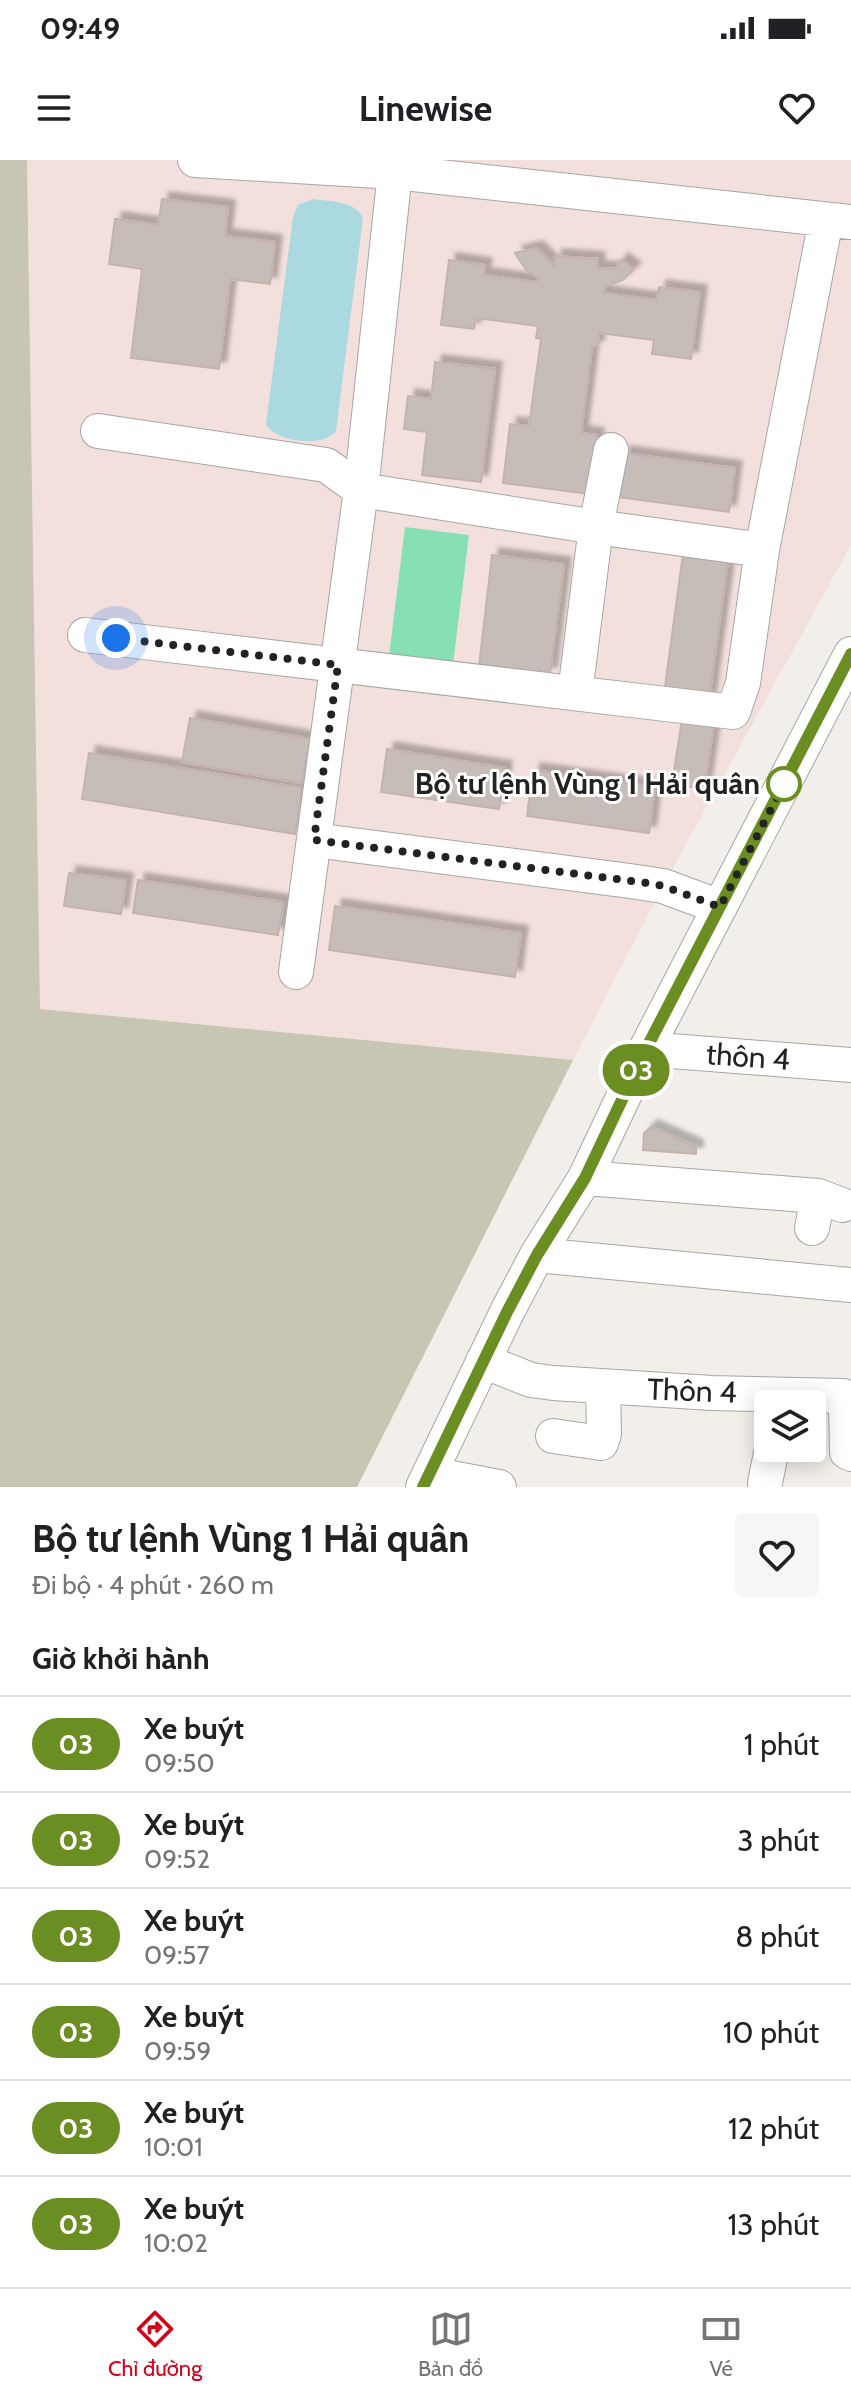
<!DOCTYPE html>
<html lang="vi">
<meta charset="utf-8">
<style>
body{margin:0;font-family:Cabin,sans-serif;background:#f6f6f6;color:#202124;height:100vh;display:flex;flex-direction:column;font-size:30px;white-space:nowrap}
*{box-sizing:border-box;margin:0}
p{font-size:26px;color:#757577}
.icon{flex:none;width:44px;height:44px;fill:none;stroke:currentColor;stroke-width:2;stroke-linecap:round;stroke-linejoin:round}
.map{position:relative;height:1327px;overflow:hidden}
.panel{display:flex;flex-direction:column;background:#fff;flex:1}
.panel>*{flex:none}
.badge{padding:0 16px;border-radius:26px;font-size:28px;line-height:52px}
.fabs{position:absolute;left:754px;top:1230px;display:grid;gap:16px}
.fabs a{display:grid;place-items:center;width:72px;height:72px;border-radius:8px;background:#fff;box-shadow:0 4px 20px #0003;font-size:40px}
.you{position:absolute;width:40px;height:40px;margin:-20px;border:6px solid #fff;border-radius:50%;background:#1a73e8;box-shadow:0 0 0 12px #1a73e833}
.map>.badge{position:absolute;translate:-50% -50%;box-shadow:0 0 0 4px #fff}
h2{padding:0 32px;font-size:30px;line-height:72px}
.round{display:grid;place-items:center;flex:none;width:84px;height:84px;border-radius:8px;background:#f6f6f6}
.head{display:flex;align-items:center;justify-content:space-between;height:136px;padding:0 32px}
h1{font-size:38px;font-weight:700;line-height:60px}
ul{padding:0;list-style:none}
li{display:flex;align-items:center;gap:24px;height:96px;padding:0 32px;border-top:2px solid #e0e0e0}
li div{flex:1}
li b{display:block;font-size:30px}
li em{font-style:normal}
li .badge{min-width:88px;font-weight:700;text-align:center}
.status{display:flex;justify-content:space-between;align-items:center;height:56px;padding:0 40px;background:#fff;direction:ltr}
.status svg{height:22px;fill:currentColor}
header{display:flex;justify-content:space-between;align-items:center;height:104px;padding:0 32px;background:#fff;font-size:36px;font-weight:700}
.tabs{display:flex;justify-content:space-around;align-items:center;height:112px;border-top:2px solid #e0e0e0;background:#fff;font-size:22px;color:#757577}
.tabs a{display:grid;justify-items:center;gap:4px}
.tabs .current{color:#d40018}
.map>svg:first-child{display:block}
.military{fill:#f3e0dd}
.construction{fill:#c7c5b4}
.pitch{fill:#87e0b4}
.water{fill:#aad9df}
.building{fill:#c7bdb8;stroke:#c4b3ab;stroke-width:2;filter:url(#shadow)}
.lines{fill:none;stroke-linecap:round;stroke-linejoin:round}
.minor-casing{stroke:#a6a6a6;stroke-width:36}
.minor{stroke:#fff;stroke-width:34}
.line-casing{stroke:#fff;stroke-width:18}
.line{stroke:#6b8e23;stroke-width:12}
.walk{stroke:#222;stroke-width:8;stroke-dasharray:0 14.4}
.stop-dot{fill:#fff;stroke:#6b8e23;stroke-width:4}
.labels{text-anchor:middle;stroke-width:6;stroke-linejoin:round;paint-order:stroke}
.stop-label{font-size:30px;font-weight:bold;fill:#222;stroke:#fff;text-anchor:end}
.street-label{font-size:30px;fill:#222;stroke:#fff}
</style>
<div class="status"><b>09:49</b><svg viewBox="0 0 49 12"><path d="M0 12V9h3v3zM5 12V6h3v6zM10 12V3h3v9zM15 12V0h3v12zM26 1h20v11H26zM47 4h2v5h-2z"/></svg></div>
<header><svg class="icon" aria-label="menu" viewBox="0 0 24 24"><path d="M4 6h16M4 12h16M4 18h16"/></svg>Linewise<svg class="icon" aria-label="heart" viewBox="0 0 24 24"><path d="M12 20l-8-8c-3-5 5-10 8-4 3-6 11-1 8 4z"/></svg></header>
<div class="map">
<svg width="851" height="1327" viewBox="0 0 851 1327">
<defs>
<filter id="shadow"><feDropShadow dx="7" dy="-7" stdDeviation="2" flood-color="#0004"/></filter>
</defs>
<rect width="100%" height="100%" fill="#f2eee9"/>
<path class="military" d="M27 0H851V385L663 726 573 900 40 849Z"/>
<path class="construction" d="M0 0H27L40 849 573 900 357 1327H0Z"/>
<path class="pitch" d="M405 367 469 375 452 512 388 504Z"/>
<path class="water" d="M313 39C331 42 354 40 363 58L336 271C324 288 275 282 266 264L293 57 298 45Z"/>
<path class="building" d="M162 39 228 47 225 76 275 82 270 124 230 119 219 209 131 198 142 109 109 104 115 59 158 65Z
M536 88 554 106 555 96 598 99 597 108 615 109 621 100 634 109 623 120 606 126 603 133 657 140 659 127 700 132 691 199 652 194 654 180 599 173 597 187H592L581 273 597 275 589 334 503 323 510 264 529 266 541 179 536 178 538 166 476 158 474 169 441 165 449 100 485 105 483 115 537 122 538 118 526 110 515 93Z
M435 202 495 209 481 322 422 315 427 272 404 269 408 236 431 239Z
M623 293 735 308 729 352 617 337Z
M683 394 728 400 709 540 664 534Z
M492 395 564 404 550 514 479 506Z
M190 558 310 579 302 623 182 602Z
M682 559 714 564 704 629 672 624Z
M387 589 505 608 499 649 381 632Z
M89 593 302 628 295 674 82 639Z
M533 610 655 627 649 673 527 656Z
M69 713 126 720 121 754 64 746Z
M138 720 283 742 278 775 133 753Z
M335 746 521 773 515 817 329 790Z
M651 967 696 987V994L643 990 644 973Z"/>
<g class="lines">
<g class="minor-casing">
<path id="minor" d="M195 0 395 12 851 62
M98 271 326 305 361 330 596 367 762 390
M85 475 733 552 743 523 762 390 826 60
M575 533 596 367 611 290
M314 680 630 721 663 726 720 747
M296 812 361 330 395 12
M646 889 851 905
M585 1018 818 1036 842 1045
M812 1068 818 1036
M537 1095 851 1125
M483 1201 531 1220 553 1223 712 1233 843 1236 846 1242 847 1292 851 1294
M553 1276 601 1283 604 1274 603 1227
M430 1314 499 1327
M765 1323 772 1288
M423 1327 507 1152 537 1095 585 1018 646 889 851 494"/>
</g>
<use href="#minor" class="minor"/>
</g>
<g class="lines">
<g class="line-casing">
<path id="line" d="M423 1327 507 1152 537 1095 585 1018 646 889 851 494"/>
</g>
<use href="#line" class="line"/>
<path class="walk" d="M116 478 338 505 314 680 647 723 663 726 720 747 784 624"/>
</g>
<circle class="stop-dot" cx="784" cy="624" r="16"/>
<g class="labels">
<g class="stop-label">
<text x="760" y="634">Bộ tư lệnh Vùng 1 Hải quân</text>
</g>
<g class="street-label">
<text transform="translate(748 897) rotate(4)" y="10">thôn 4</text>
<text transform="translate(692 1231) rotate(2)" y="10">Thôn 4</text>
</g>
</g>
</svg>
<div class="fabs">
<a><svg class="icon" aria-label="layers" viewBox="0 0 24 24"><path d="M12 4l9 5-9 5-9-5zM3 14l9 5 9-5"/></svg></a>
</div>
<div class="you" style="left:116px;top:478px"></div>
<b class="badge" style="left:636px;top:910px;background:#6b8e23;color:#fff">03</b>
</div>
<section class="panel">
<div class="head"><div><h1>Bộ tư lệnh Vùng 1 Hải quân</h1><p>Đi bộ · 4 phút · 260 m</p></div><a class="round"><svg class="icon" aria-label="heart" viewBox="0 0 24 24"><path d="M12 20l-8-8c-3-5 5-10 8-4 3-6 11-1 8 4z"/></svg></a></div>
<h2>Giờ khởi hành</h2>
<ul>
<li><span class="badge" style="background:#6b8e23;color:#fff">03</span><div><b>Xe buýt</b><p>09:50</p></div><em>1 phút</em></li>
<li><span class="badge" style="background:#6b8e23;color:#fff">03</span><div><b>Xe buýt</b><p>09:52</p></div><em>3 phút</em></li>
<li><span class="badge" style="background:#6b8e23;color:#fff">03</span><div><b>Xe buýt</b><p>09:57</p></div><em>8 phút</em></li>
<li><span class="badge" style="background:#6b8e23;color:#fff">03</span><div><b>Xe buýt</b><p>09:59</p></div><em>10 phút</em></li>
<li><span class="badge" style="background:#6b8e23;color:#fff">03</span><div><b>Xe buýt</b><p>10:01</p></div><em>12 phút</em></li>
<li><span class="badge" style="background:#6b8e23;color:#fff">03</span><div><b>Xe buýt</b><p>10:02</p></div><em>13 phút</em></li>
</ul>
</section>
<nav class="tabs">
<a class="current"><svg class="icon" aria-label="directions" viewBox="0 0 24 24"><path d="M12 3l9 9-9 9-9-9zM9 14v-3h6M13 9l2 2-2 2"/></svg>Chỉ đường</a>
<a><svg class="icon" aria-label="map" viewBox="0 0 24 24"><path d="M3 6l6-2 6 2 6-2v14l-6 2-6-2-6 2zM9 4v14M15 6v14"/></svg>Bản đồ</a>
<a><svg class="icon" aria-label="tickets" viewBox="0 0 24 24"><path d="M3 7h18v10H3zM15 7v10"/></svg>Vé</a>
</nav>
